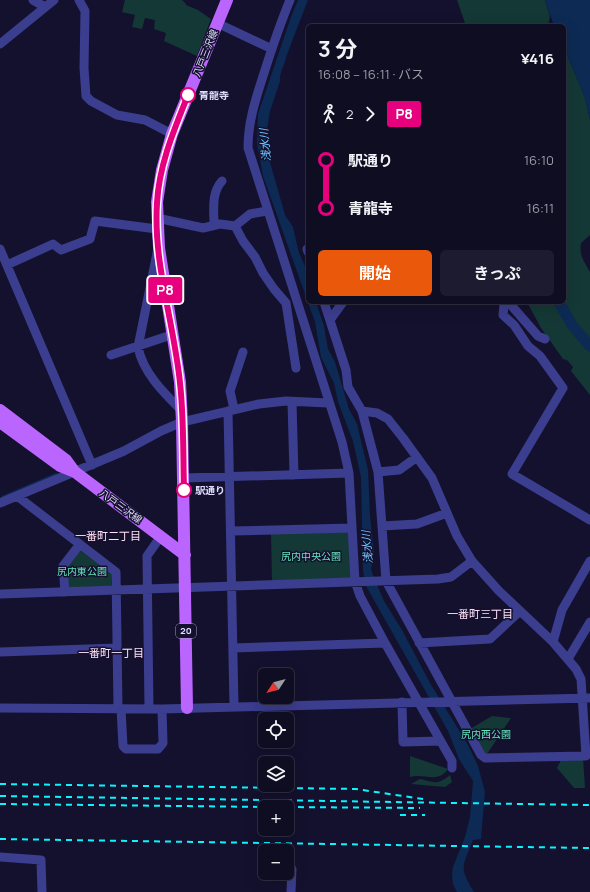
<!DOCTYPE html>
<html lang="ja">
<meta charset="utf-8">
<style>
body{margin:0;font-family:Manrope,"Noto Sans JP",sans-serif;background:#1d1b2f;color:#f1f3f6;height:100vh;display:flex;flex-direction:column;font-size:15px;white-space:nowrap}
*{box-sizing:border-box;margin:0}
p{font-size:13px;color:#9b9ca5}
.icon{flex:none;width:22px;height:22px;fill:none;stroke:currentColor;stroke-width:2;stroke-linecap:round;stroke-linejoin:round}
.map{position:relative;flex:1;overflow:hidden}
.details{position:absolute;left:306px;top:24px;width:260px;height:280px;display:flex;flex-direction:column;background:#0f0d22;border-radius:6px;box-shadow:0 4px 16px #0002,0 0 0 1px #2f2d40}
.details>*{flex:none}
.badge{padding:0 8px;border-radius:3px;font-size:14px;line-height:26px}
.needle{width:26px;rotate:234deg}
.fabs{position:absolute;left:258px;top:668px;display:grid;gap:8px}
.fabs a{display:grid;place-items:center;width:36px;height:36px;border-radius:6px;background:#0f0d22;box-shadow:0 4px 16px #0002,0 0 0 1px #2f2d40;font-size:20px}
.map>.badge{position:absolute;translate:-50% -50%;box-shadow:0 0 0 2px #fff}
.legs{display:flex;align-items:center;gap:6px;height:44px;padding:0 12px;font-size:13px}
.legs p{margin-inline-start:auto}
.overview{display:flex;align-items:center;justify-content:space-between;height:68px;padding:0 12px}
h1{font-size:22px;font-weight:700;line-height:30px}
.button{display:flex;gap:8px;margin-top:auto;padding:8px 12px}
.button a{flex:1;height:46px;border-radius:6px;background:#ea580c;color:#fff;font-size:16px;font-weight:700;line-height:46px;text-align:center}
.button a+a{background:#1d1b2f;color:#f1f3f6}
ul{padding:0 12px;list-style:none}
li{display:flex;align-items:center;gap:14px;height:48px;font-size:15px}
li i{display:grid;place-items:center;width:6px;height:100%;margin:0 5px;background:currentColor}
li i::after{content:'';width:10px;height:10px;margin:-5px;border:3px solid;border-radius:50%;background:#0f0d22}
li p{margin-inline-start:auto}
li:first-child i{background:linear-gradient(#0000 50%,currentColor 0)}
li:last-child i{background:linear-gradient(currentColor 50%,#0000 0)}
.map>svg:first-child{display:block}
.green{fill:#143835}
.water{fill:#0c2a53}
.lines{fill:none;stroke-linecap:round;stroke-linejoin:round}
.stream{stroke:#0c2a53;stroke-width:2}
.river{stroke:#0c2a53;stroke-width:11}
.minor{stroke:#3b3d8e;stroke-width:9}
.major{stroke:#bb65ff;stroke-width:12}
.rail{stroke:#0af6ff;stroke-width:2;stroke-dasharray:6 5;stroke-linecap:butt}
.line-1-casing{stroke:#fff;stroke-width:9}
.line-1{stroke:#e6007e;stroke-width:6}
.stop-1-dot{fill:#fff;stroke:#e6007e;stroke-width:2}
.labels{text-anchor:middle;stroke-width:3;stroke-linejoin:round;paint-order:stroke}
.shield{fill:#14112e;stroke:#a3a0c0;stroke-width:1}
.shield-label{font-size:9px;font-weight:bold;fill:#e0deff}
.street-label{font-size:10px;fill:#e0deff;stroke:#14112e}
.stop-label{font-size:10px;font-weight:bold;fill:#e0deff;stroke:#14112e;text-anchor:start}
.park-label{font-size:10px;fill:#64e5bc;stroke:#14112e}
.water-label{font-size:11px;font-style:italic;fill:#6cc5ff;stroke:#14112e}
.neighbourhood-label{font-size:11px;fill:#ffe0f6;stroke:#14112e}
</style>
<div class="map">
<svg width="590" height="892" viewBox="0 0 590 892">
<rect width="100%" height="100%" fill="#14112e"/>
<path class="green" d="M125 0H182L186 4V5L198 10 211 19 197 56 164 41 166 33 154 29 155 20 145 18 142 29 132 27 135 15 122 12Z
M457 0H545L550 16 548 26H466Z
M564 47 585 98 590 120V235L581 243C579 256 584 261 590 272V395L571 371 573 367 567 360 563 359 541 328 527 302H564Z
M350 530 352 579 272 582 271 533Z
M78 549 112 573 111 587 68 588 65 567Z
M492 716 511 718 487 754H485L470 729Z
M410 756 448 769C438 784 425 773 410 777Z
M562 758H583L585 788H574L557 768Z
M450 775 452 782 445 787 411 784 420 779C435 782 436 786 450 775Z"/>
<path class="water" d="M298 0H308L286 57C285 65 279 73 280 81L270 111 267 129 268 155 285 215 293 227 299 253 305 266 308 278V302H316L324 326 328 349 335 362 349 409 357 424 368 470 370 516 374 552 371 569 373 575 384 601 402 630 430 683 468 745 478 766 485 792 481 839 473 840C463 867 458 866 474 892H457L453 884 452 875 453 867 465 837 470 817 473 781 459 759 448 731 366 586 363 571 361 477 353 441 338 402 334 383 321 357 315 322 263 176 257 143 258 114 291 17Z
M545 0H590V120L585 98 564 47V26H554Z"/>
<g class="lines">
<path class="stream" d="M2 497 56 474"/>
<path class="river" d="M559 302 572 325 590 346"/>
<path class="minor" d="M33 0 45 7
M79 0 85 11 84 68 86 96 91 101 117 115 145 120 172 134
M217 23 272 49
M0 44 54 0
M157 218 203 228 220 224 235 226 250 214 267 211
M214 225C214 210 211 193 222 181
M235 226 243 241 255 257 263 273 274 289 286 303 296 368
M0 249 92 465
M307 249 308 252
M157 253 138 347C143 373 164 393 182 411
M7 265 53 244 61 250 90 239 95 221 157 229
M324 302 346 370 348 387 362 411 378 472 386 581 481 755 485 758 586 756 581 679 576 669 553 642 499 591 472 561 457 536 432 478 403 438 388 419 377 413 362 411
M330 320 343 302
M545 339 538 336 511 305 508 303 504 305 503 315 514 325 528 346 540 356 563 388 512 474 590 520
M111 355 171 335
M292 402 294 475
M234 409 230 391 243 352
M228 411 234 706
M378 472 399 470 417 457
M184 478 349 473
M17 496 116 572 118 709
M0 503 124 451 161 431 182 422 259 404 286 401 328 403
M382 526 417 524 447 513
M231 531 352 528
M65 592 63 566 80 544
M0 594 438 579 451 577 472 561
M553 642 562 610 590 561
M385 643 452 761V768
M419 643 490 639 520 611
M233 648 385 643 360 596 355 581 349 473 342 442 248 148C248 121 256 98 264 73 272 48 280 24 290 0
M0 652 117 648
M568 659 590 622
M402 702 403 742 440 741
M0 708 162 709 590 698
M121 709 123 746 126 749H158L163 743 162 709
M149 709 147 556 161 536
M0 857 41 860 42 892
M291 892 292 869"/>
<path class="major" d="M0 410 66 460 74 471
M0 422 60 466 75 472 185 555
M187 708 182 422 180 382 159 248 157 202 162 170 172 134 227 0"/>
<path class="rail" d="M0 784 356 789 423 799
M0 796 590 805
M0 804 266 807
M287 807 420 808
M400 815H425
M0 839 590 848"/>
</g>
<g class="lines">
<g class="line-1-casing">
<path id="line-1" d="M184 490C183 454 184 419 180 383 174 323 153 263 157 203 159 165 174 130 188 95"/>
</g>
<use href="#line-1" class="line-1"/>
</g>
<g class="stop-1-dot">
<circle cx="188" cy="95" r="7"/>
<circle cx="184" cy="490" r="7"/>
</g>
<g class="labels">
<rect class="shield" x="176" y="624" width="20" height="14" rx="3"/>
<g class="shield-label">
<text x="186" y="634">20</text>
</g>
<g class="street-label">
<text transform="translate(205 53) rotate(-68)" y="4">八戸三沢線</text>
<text transform="translate(121 506) rotate(36)" y="4">八戸三沢線</text>
</g>
<g class="stop-label">
<text x="199" y="99">青龍寺</text>
<text x="195" y="494">駅通り</text>
</g>
<g class="park-label">
<text x="311" y="560">尻内中央公園</text>
<text x="82" y="575">尻内東公園</text>
<text x="486" y="738">尻内西公園</text>
</g>
<g class="water-label">
<text transform="translate(265 145) rotate(-95)" y="4">浅水川</text>
<text transform="translate(367 547) rotate(-94)" y="4">浅水川</text>
</g>
<g class="neighbourhood-label">
<text x="108" y="540">一番町二丁目</text>
<text x="480" y="618">一番町三丁目</text>
<text x="111" y="657">一番町一丁目</text>
</g>
</g>
</svg>
<div class="fabs">
<a><svg class="needle" viewBox="-14 -14 28 28"><path d="M0-13l5 13h-10z" fill="#e53935"/><path d="M0 13l5-13h-10z" fill="#9b9ca5"/></svg></a>
<a><svg class="icon" aria-label="locate" viewBox="0 0 24 24"><circle cx="12" cy="12" r="6"/><path d="M12 2v4M12 18v4M2 12h4M18 12h4"/></svg></a>
<a><svg class="icon" aria-label="layers" viewBox="0 0 24 24"><path d="M12 4l9 5-9 5-9-5zM3 14l9 5 9-5"/></svg></a>
<a>+</a>
<a>−</a>
</div>
<b class="badge" style="left:165px;top:290px;background:#e6007e;color:#fff">P8</b>
<section class="details">
<div class="overview"><div><h1>3 分</h1><p>16:08 – 16:11 · バス</p></div><b>¥416</b></div>
<div class="legs"><svg class="icon" aria-label="walk" viewBox="0 0 24 24"><circle cx="13" cy="4" r="2"/><path d="M13 8l-2 6 4 7M11 14l-3 7M7 12l3-4h3l4 4"/></svg>2<svg class="icon" aria-label="forward" viewBox="0 0 24 24"><path d="M9 5l7 7-7 7"/></svg><b class="badge" style="background:#e6007e;color:#fff">P8</b></div>
<ul>
<li><i style="color:#e6007e"></i><b>駅通り</b><p>16:10</p></li>
<li><i style="color:#e6007e"></i><b>青龍寺</b><p>16:11</p></li>
</ul>
<div class="button"><a>開始</a><a>きっぷ</a></div>
</section>
</div>
